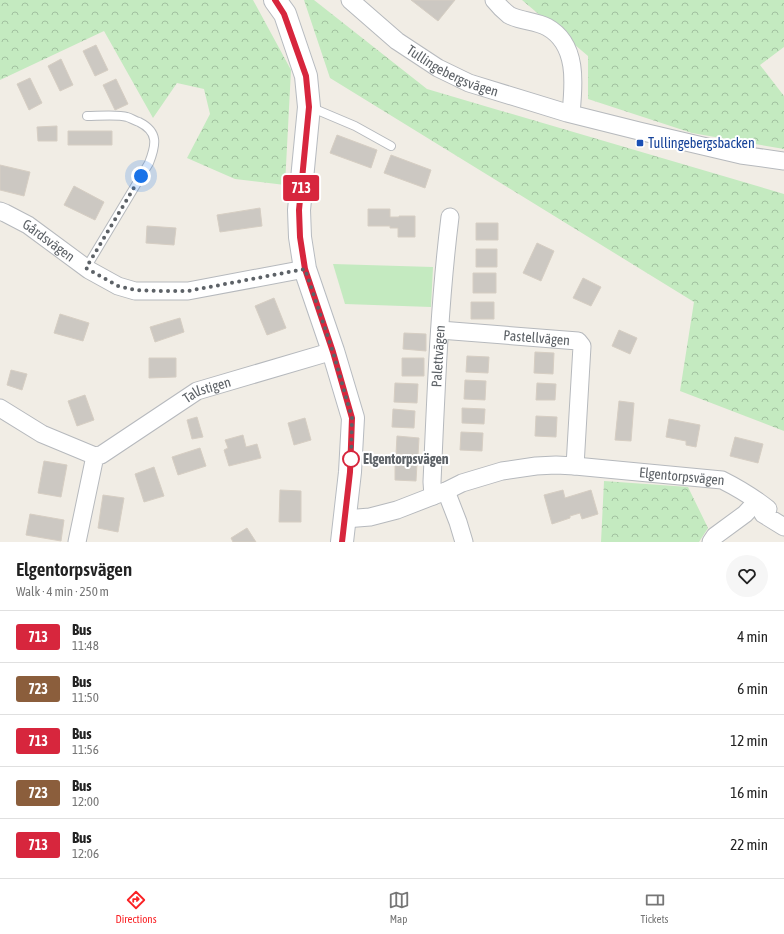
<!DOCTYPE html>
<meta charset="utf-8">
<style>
body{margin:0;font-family:"Asap Condensed",sans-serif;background:#f6f6f6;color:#222;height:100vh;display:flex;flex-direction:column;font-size:15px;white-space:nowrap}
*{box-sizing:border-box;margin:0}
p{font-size:13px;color:#767676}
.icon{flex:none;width:22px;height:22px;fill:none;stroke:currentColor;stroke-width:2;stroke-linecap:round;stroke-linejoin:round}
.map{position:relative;height:542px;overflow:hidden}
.details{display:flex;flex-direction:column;background:#fff;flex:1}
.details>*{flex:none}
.badge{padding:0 8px;border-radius:3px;font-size:14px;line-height:26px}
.you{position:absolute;width:20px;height:20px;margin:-10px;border:3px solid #fff;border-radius:50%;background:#1a73e8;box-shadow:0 0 0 6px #1a73e833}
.map>.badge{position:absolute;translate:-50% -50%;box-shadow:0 0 0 2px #fff}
.round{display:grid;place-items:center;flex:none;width:42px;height:42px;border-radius:21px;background:#f6f6f6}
.overview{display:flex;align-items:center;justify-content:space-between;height:68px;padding:0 16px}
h1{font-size:19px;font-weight:600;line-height:30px}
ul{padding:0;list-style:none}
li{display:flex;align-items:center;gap:12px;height:52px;padding:0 16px;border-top:1px solid #e0e0e0}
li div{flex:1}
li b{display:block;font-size:15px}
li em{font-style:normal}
li .badge{min-width:44px;font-weight:700;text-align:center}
.tabs{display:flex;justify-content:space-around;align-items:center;height:56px;border-top:1px solid #e0e0e0;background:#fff;font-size:11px;color:#767676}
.tabs a{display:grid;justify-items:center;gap:2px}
.tabs .selected{color:#fa2225}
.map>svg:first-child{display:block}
.green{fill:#c4eac0}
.forest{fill:url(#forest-crowns)}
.building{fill:#ccc8c2;stroke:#d6cec3}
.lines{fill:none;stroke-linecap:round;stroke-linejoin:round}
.lane-casing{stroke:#b6b9bd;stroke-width:10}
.street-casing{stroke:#b6b9bd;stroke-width:19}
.secondary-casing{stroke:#b7bbc0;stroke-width:24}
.lane{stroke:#fff;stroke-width:8}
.street{stroke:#fff;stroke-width:17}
.secondary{stroke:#fff;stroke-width:22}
.line-casing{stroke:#fff;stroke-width:9}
.line{stroke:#d7263d;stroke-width:6}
.walk{stroke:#5d6267;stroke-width:4;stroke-dasharray:0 7.2}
.transit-dot{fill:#1a4fb4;stroke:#fff;stroke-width:1.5}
.stop-dot{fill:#fff;stroke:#d7263d;stroke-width:2}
.labels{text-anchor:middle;stroke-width:4;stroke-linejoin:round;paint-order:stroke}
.street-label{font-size:14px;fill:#5d6267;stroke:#fff}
.transit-label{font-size:14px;fill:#164399;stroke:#fff;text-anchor:start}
.stop-label{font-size:14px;font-weight:bold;fill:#5d6267;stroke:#fff;text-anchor:start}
</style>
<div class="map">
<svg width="784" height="542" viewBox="0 0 784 542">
<defs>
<pattern id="forest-crowns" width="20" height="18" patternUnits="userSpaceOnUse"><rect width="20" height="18" fill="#c4eac0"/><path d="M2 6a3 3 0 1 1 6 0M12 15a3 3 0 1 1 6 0" fill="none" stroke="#a2c1a0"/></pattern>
</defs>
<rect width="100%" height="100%" fill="#f1ede5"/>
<path class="green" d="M333 264 433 267 431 307 345 304Z"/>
<path class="forest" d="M0 0H253L291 70 285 185 235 179 187 158 210 114 204 89 177 83 153 118 104 31 0 80Z
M304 0H314L427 89 784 194V431L680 391 694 302 330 78Z
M522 0H784V47L760 65 784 96V149L692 133 588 99V56Z
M604 481 688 487 708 528 699 542H601Z"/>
<path class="building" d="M411 0H455L438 21Z
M96 45 108 70 95 76 83 51Z
M61 59 73 85 60 91 48 66Z
M30 78 42 103 29 110 17 84Z
M116 79 128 104 115 110 103 85Z
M57 126V141H38L37 127Z
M68 131H112V145H68Z
M337 135 377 150 371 168 330 153Z
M391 155 431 170 425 188 384 173Z
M0 165 30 172 24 196 0 190Z
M74 186 104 202 95 220 64 205Z
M260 208 262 226 220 232 217 215Z
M368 209H390V217H399V216H415V237H398V228H390V226H368Z
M476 223H498V240H476Z
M147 226 176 228 174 245 146 243Z
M537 243 554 251 541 281 523 273Z
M476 249H497V267H476Z
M473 273H496V293H473Z
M583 278 601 287 591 306 573 298Z
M274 298 286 328 267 335 255 306Z
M471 302H494V319H471Z
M60 314 89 323 83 341 54 333Z
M180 318 184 332 155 342 150 327Z
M619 330 637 338 630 354 612 346Z
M404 333 426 334V351L403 349Z
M535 352 554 353 553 374 534 373Z
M467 356 489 357 488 373 466 372Z
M149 358H176V377L149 378Z
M402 358H424V376H402Z
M11 370 27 374 22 390 7 385Z
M465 380 486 381 485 400 464 399Z
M395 383 418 384 417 403 394 402Z
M537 383 556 384 555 400H536Z
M85 395 94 420 77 426 68 401Z
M619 401 634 403 631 441 615 440Z
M462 408 485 409 484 424 462 423Z
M393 409 415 411 414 428 392 427Z
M536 416 557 417 556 437 535 436Z
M197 417 203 437 192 439 187 420Z
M305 418 311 440 294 445 288 423Z
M669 419 700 425 696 447 686 445V441L666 437Z
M461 432 483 433 482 451 460 450Z
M243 435 246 447 257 444 261 458 229 466 224 450 228 448 225 440Z
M397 436 419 438 418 455 396 454Z
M735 437 763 444 758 463 730 456Z
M200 448 206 466 178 475 172 457Z
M44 461 67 465 61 497 38 493Z
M395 462 417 463 416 481 395 480Z
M154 467 164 496 144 502 135 474Z
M280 490 301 491V522H279Z
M563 490 565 498 591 490 598 514 582 519 580 513 570 516V518L552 524 544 495Z
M103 495 124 498 118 532 98 528Z
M30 514 64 520 61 541 26 535Z
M247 528 256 542H233L231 538Z"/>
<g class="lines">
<g class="lane-casing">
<path id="lane" d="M310 107 355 126 391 146
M86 268 149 163C156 145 159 132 139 122 135 121 131 118 127 117 118 114 97 116 87 116"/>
</g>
<g class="street-casing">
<g id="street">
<path id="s1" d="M350 0 397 41 438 68 469 83 567 113 639 131 741 155 784 161"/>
<path d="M494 0C498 5 504 11 509 15 520 21 536 21 547 27 578 44 574 84 571 113"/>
<path id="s2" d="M0 211 5 213 28 225 89 270 118 286 135 291H188L305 269"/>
<path id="s3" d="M440 330 578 341 582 346 575 466"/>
<path d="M0 408 42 434 95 456"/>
<path d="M446 491 458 522 464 542"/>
<path id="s4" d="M433 496 432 482C436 393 439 305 450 217"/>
<path id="s5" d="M345 519 370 517 397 510 446 491 462 483 502 471 536 466 556 465 575 466 722 480C738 488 753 497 768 509L763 514 784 527"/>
<path id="s6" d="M77 542 95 456 101 455 197 391 333 351"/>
<path d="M711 542 715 536 745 514 757 501"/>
</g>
</g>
<g class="secondary-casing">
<path id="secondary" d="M275 0 285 14 306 76 309 107 299 210 300 237 305 269 333 351 353 418 350 472 342 542"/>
</g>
<use href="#lane" class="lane"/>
<use href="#street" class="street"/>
<use href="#secondary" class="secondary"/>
</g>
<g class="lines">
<g class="line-casing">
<path id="line" d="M275 0 284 14 306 76 309 107 299 210 300 237 305 269 333 352 352 418 350 472 342 542"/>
</g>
<use href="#line" class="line"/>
<path class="walk" d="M141 176 86 268 118 286 135 290 162 291H188L305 269 333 352 352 418 351 459"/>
</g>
<rect class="transit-dot" x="636" y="139" width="8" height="8" rx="2"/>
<circle class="stop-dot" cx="351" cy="459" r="8"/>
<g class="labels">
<g class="street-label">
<text dy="5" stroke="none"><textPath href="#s1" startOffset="126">Tullingebergsvägen</textPath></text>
<text dy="5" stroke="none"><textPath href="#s2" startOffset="57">Gårdsvägen</textPath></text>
<text dy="5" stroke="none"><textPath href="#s3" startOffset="97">Pastellvägen</textPath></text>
<text dy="5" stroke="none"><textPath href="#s4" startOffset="140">Palettvägen</textPath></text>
<text dy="5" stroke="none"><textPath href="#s6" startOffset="219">Tallstigen</textPath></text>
<text dy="5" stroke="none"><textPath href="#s5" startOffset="346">Elgentorpsvägen</textPath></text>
</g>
<g class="transit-label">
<text x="648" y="148">Tullingebergsbacken</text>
</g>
<g class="stop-label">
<text x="363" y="464">Elgentorpsvägen</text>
</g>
</g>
</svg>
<div class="you" style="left:141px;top:176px"></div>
<b class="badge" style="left:301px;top:188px;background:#d7263d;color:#fff">713</b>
</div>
<section class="details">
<div class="overview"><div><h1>Elgentorpsvägen</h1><p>Walk · 4 min · 250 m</p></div><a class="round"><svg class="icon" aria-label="heart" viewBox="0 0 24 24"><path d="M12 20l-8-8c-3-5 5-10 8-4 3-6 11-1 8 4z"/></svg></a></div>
<ul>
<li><span class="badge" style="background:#d7263d;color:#fff">713</span><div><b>Bus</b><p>11:48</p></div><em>4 min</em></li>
<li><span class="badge" style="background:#8b5e3c;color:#fff">723</span><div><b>Bus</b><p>11:50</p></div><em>6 min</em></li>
<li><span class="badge" style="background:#d7263d;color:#fff">713</span><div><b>Bus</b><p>11:56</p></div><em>12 min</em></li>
<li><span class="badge" style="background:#8b5e3c;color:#fff">723</span><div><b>Bus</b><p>12:00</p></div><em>16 min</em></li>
<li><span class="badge" style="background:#d7263d;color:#fff">713</span><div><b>Bus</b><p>12:06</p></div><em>22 min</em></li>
</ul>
</section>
<nav class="tabs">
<a class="selected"><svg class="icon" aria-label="directions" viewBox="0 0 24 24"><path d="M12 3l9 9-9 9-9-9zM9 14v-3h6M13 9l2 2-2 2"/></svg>Directions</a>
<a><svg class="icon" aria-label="map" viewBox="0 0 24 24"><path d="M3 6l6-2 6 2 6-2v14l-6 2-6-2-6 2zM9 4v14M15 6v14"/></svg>Map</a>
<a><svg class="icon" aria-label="tickets" viewBox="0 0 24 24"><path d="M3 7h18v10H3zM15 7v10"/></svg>Tickets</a>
</nav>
